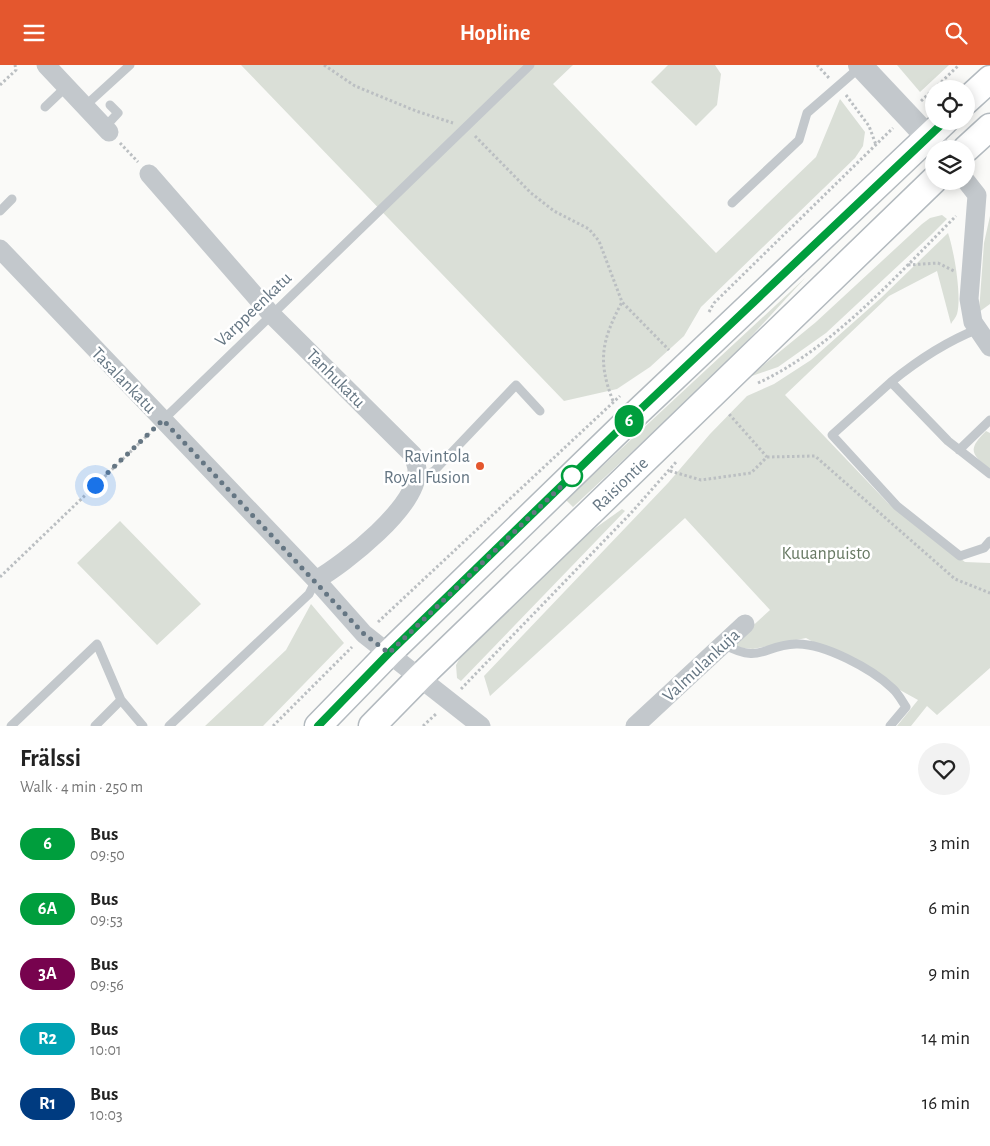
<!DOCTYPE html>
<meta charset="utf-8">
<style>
body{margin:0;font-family:"Alegreya Sans",sans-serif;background:#f2f2f2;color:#222;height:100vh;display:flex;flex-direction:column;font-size:19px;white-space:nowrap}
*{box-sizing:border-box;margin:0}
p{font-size:16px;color:#767676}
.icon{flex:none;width:28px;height:28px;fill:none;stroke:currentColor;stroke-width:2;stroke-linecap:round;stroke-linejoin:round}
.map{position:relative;height:661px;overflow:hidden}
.sheet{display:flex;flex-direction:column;background:#fff;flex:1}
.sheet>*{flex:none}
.badge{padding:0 10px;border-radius:16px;font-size:18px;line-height:32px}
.buttons{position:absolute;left:925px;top:15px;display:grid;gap:10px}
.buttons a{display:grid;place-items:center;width:50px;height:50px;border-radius:50%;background:#fff;box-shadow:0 2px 12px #0003;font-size:25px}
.you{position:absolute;width:25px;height:25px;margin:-12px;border:4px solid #fff;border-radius:50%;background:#1a73e8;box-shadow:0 0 0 8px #1a73e833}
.map>.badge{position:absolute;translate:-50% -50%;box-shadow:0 0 0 2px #fff}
.round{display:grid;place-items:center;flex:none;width:52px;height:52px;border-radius:26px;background:#f2f2f2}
.head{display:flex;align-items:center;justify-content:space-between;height:85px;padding:0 20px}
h1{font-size:24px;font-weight:600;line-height:38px}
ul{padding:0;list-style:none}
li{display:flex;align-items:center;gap:15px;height:65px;padding:0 20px}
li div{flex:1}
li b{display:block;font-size:19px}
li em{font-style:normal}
li .badge{min-width:55px;font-weight:700;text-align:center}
header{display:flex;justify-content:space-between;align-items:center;height:65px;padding:0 20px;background:#e4572e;color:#fff;font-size:22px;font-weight:600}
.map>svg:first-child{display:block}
.green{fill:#dadfd7}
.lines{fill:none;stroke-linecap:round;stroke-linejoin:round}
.secondary-casing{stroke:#b3babf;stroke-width:29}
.path{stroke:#bbbfc2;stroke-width:3;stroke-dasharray:2.5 2.5;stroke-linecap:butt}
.service{stroke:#c3c8cc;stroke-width:9}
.minor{stroke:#c3c8cc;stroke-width:19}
.tertiary{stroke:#c3c8cc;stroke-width:24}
.secondary{stroke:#fff;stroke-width:26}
.line-casing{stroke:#fff;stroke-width:11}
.line{stroke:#009e3d;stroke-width:8}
.walk{stroke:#657683;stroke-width:5;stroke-dasharray:0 9}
.poi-dot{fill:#e4572e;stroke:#fff;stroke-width:2}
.stop-dot{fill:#fff;stroke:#009e3d;stroke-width:2.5}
.labels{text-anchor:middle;stroke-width:5;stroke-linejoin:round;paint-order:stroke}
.street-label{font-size:18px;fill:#657683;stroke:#fff}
.poi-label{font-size:18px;fill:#657683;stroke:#fff;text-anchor:end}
.park-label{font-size:18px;fill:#687a64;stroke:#fff}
</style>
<header><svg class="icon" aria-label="menu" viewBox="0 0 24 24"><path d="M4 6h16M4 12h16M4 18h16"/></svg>Hopline<svg class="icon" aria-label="search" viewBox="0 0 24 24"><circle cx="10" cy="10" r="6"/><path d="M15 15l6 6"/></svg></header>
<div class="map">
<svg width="990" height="661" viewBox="0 0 990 661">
<rect width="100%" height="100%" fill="#fafaf8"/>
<path class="green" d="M241 0H573L553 19 716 188 816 92 840 34 865 67 863 81 855 93 701 242 684 271 650 302 617 324 564 336Z
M668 0H715L721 9 717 40 696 61 651 17Z
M897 0H949L920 27Z
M942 150 947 154 931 170 826 268 778 302 749 312 816 257 922 159 930 153Z
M990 151V239L979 247 984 178Z
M948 168C954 185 962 232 957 249 956 253 952 256 951 259L937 206 889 231 785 330 888 438 965 497 990 498V603L937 650 927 641 911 661H897L918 635 806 573 753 584 735 582 734 578 770 545 685 453 490 631 484 611 668 418 710 369 747 331 774 319 811 295 882 232Z
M805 213 724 301 573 442 566 435Z
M986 366 990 368V404C970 389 968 384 986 366Z
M622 444 625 446 461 616 457 613 456 600 467 580 580 474Z
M120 456 201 539 157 580 77 498Z
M311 539 344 578 263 661H205L286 585Z"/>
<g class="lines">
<g class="secondary-casing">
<path id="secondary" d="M966 36 990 14
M966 84 990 62
M318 661 389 588 625 359 945 56
M372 661 420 612 934 115"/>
</g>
<path class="path" d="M324 0 355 21 416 46 453 58
M817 0 829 13
M0 20 16 5 15 0
M934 24 959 0
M846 30 869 61 876 80
M921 36 934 24
M475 71 531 128 554 146 589 164 599 176 622 237 669 285
M120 78 138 97
M908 200 938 198 954 206
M709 247 714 238 893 63
M758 318C832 284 899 208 956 151
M613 336C597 295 602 275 622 237
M767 392 815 391 955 514 990 528
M670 406 701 415 751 408 767 392 729 349
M0 512 150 368
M378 557 620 331
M461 624 631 448 677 396
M273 661 352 582
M423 661 437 648"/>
<path class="service" d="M85 41 130 0
M45 42 66 22
M105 62 118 48 110 40
M732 138 799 75 807 48 860 2
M0 146 12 134
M978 264C945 277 918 295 891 317L948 376 990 409
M891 317 832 370 897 441 960 491 984 483 990 476
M163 355 530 0
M959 385 990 355
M415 416 434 406 516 320 540 346
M723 579C762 600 762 580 796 579 824 578 872 604 892 623 898 628 902 636 906 642L890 661
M11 661 97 579 121 635 143 661
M95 661 121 635
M169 661 309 529 316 515"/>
<path class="minor" d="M46 0 109 67
M149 109 271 249 413 390C414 394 417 400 417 405 418 442 345 498 316 515
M966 116 977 130 969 234 973 257 990 282
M0 184 316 515 364 569 481 661
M635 661 745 559"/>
<path class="tertiary" d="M860 0 939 84"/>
<use href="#secondary" class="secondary"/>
</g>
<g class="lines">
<g class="line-casing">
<path id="line" d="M318 661 389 588 625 359 945 56"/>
</g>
<use href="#line" class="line"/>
<path class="walk" d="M95 420 163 355 364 569 389 588 572 411"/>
</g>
<circle class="poi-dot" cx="480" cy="401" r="5"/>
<circle class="stop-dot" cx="572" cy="411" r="10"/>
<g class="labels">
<g class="street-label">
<text transform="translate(253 244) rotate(-44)" y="6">Varppeenkatu</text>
<text transform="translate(336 313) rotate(45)" y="6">Tanhukatu</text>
<text transform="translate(124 315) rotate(46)" y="6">Tasalankatu</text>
<text transform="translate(620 419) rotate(-44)" y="6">Raisiontie</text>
<text transform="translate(701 600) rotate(-43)" y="6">Valmulankuja</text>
</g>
<g class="poi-label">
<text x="470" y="397">Ravintola<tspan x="470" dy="21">Royal Fusion</tspan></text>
</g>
<g class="park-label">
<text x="826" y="494">Kuuanpuisto</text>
</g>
</g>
</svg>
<div class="buttons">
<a><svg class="icon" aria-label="locate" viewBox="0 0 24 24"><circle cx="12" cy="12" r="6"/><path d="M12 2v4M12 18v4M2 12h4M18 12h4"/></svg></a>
<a><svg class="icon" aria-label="layers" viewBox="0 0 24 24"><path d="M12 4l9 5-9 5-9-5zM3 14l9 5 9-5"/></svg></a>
</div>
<div class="you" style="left:95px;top:420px"></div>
<b class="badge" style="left:629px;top:356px;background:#009e3d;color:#fff">6</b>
</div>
<section class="sheet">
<div class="head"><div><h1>Frälssi</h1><p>Walk · 4 min · 250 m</p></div><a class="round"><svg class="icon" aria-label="heart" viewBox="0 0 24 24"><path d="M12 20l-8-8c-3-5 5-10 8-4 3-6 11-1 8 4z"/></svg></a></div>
<ul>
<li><span class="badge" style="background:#009e3d;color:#fff">6</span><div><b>Bus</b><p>09:50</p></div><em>3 min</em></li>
<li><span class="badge" style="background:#009e3d;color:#fff">6A</span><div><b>Bus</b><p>09:53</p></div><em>6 min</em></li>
<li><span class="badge" style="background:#77034e;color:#fff">3A</span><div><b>Bus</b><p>09:56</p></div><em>9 min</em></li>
<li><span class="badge" style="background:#00a3b4;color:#fff">R2</span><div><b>Bus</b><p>10:01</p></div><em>14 min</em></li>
<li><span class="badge" style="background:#003b80;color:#fff">R1</span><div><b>Bus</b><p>10:03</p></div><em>16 min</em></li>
</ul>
</section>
